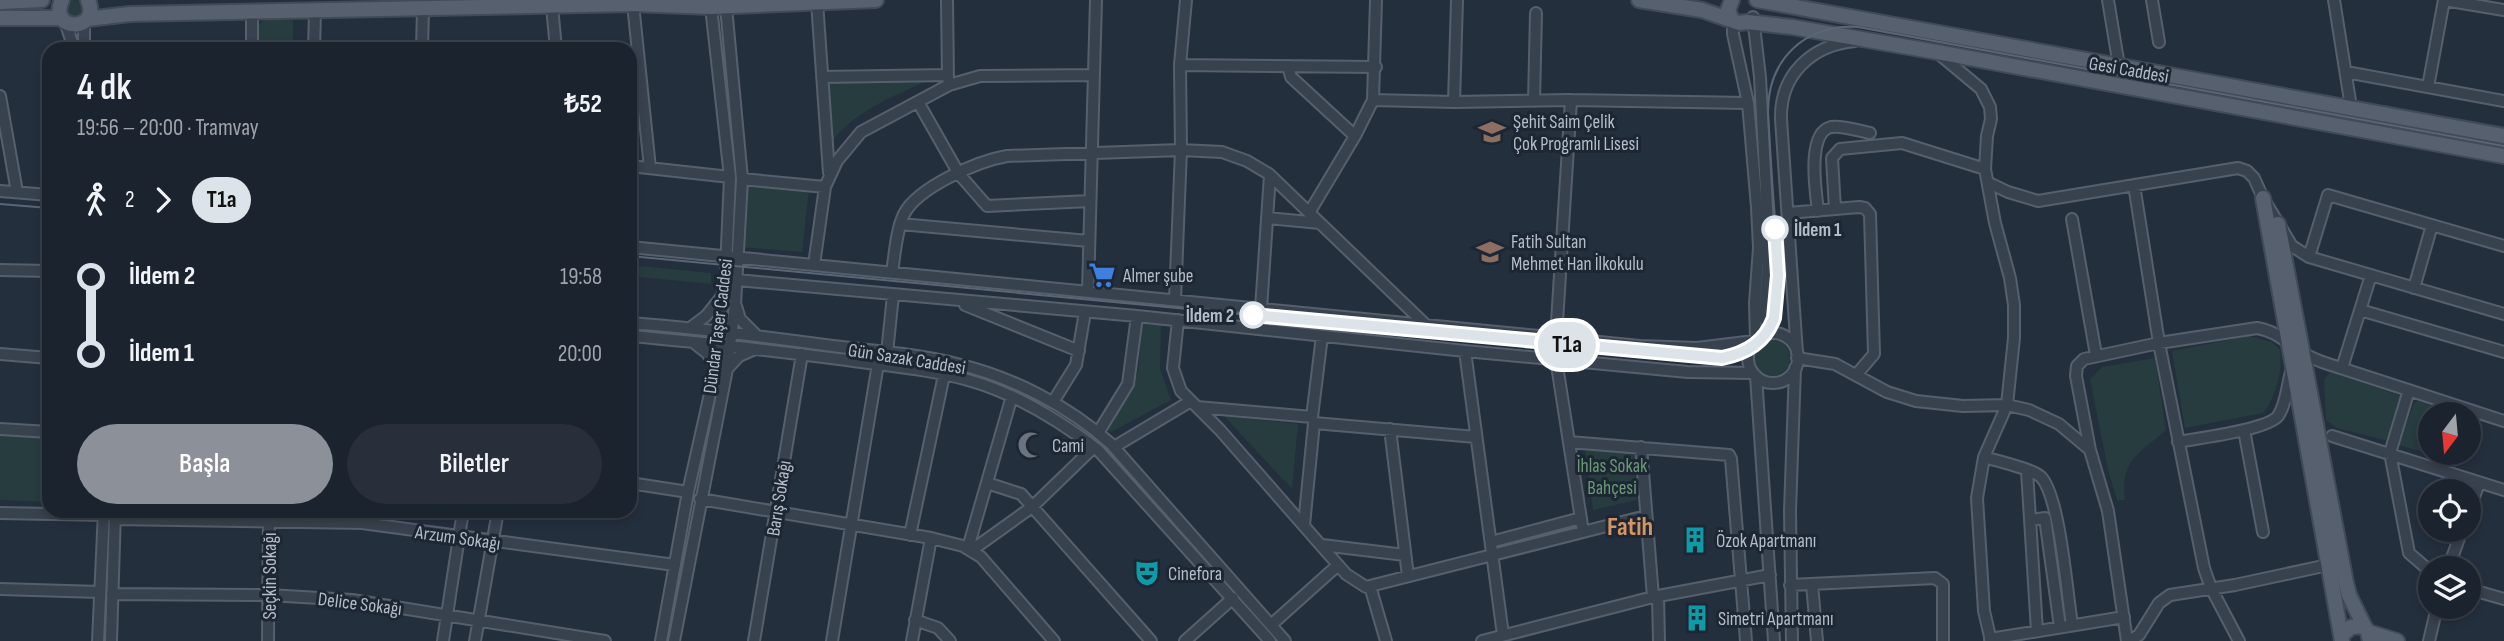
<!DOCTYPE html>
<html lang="tr">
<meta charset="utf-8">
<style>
body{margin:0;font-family:"Sofia Sans Condensed",sans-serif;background:#282f3a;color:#f1f3f6;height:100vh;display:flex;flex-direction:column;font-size:26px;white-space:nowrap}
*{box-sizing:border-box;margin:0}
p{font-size:23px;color:#a0a4aa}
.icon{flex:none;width:38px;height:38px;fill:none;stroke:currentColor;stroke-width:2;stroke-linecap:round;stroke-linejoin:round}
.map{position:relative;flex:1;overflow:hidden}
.side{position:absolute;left:42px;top:42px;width:595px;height:476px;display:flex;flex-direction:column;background:#1b232e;border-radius:21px;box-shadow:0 4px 10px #0003,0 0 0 2px #39404a}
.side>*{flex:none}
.badge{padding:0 14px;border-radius:23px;font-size:24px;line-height:46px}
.needle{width:46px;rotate:196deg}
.buttons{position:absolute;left:2418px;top:402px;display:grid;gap:14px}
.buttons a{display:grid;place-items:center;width:63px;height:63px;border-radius:50%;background:#1b232e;box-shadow:0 4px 10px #0003,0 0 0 2px #39404a;font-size:35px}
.map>.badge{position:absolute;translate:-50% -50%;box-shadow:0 0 0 4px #fff}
.legs{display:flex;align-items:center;gap:10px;height:77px;padding:0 35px;font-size:23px}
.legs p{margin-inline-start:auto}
.summary{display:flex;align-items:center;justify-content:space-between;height:119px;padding:0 35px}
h1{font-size:38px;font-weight:600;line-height:52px}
.action{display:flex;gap:14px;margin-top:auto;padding:14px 35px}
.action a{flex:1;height:80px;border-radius:42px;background:#8c9099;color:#fff;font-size:28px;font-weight:600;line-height:80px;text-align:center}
.action a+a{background:#282f3a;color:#f1f3f6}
ul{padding:0 35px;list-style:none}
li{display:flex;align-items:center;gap:24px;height:77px;font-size:26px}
li i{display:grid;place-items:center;width:10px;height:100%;margin:0 9px;background:currentColor}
li i::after{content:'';width:18px;height:18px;margin:-9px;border:5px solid;border-radius:50%;background:#1b232e}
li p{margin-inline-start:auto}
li:first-child i{background:linear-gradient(#0000 50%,currentColor 0)}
li:last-child i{background:linear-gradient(currentColor 50%,#0000 0)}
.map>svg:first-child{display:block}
.green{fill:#263c3f}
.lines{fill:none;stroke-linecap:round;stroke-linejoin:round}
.minor-casing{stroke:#565f6c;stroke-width:14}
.major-casing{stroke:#414a57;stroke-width:18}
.minor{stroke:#38414e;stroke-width:10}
.major{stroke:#56606e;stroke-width:14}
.tram{stroke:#5a6575;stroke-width:2}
.line-1-casing{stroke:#fff;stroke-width:16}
.line-1{stroke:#dce3e9;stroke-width:10}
.stop-1-dot{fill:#fff;stroke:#dce3e9;stroke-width:3.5}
.labels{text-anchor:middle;stroke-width:6;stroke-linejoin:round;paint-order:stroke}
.street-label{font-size:19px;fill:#b4bcc9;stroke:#1d2633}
.poi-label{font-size:19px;fill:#b4bcc9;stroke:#1d2633;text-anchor:start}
.stop-label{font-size:19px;font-weight:bold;fill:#b4bcc9;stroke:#1d2633;text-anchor:start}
.park-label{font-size:19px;fill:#6b9a76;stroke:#1d2633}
.district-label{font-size:26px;font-weight:bold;fill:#d59563;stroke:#1d2633}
</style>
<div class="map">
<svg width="2504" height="641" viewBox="0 0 2504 641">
<rect width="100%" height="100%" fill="#242f3e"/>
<path class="green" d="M68 0H82L86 8 79 20 66 15Z
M264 19 293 20V49H259L258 26Z
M825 77 923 78 925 82C891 97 856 111 833 140Z
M747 185 809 190 802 252 741 247Z
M630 265 711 273V284L630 276Z
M1142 322 1161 324 1160 369 1171 400 1111 432 1106 429 1131 393 1138 372Z
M2249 336 2272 342 2280 350C2283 369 2276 398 2263 413L2185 428 2172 351Z
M1754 358a18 18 0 1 1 36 0a18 18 0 1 1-36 0Z
M2155 358 2166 430C2139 454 2120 460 2125 500H2117L2108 470 2090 379 2102 367Z
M2330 372 2401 396 2388 441 2337 428 2326 420 2324 380Z
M2418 401 2459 413 2431 415V453H2446L2445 458 2399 445 2414 403Z
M1224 416 1298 424 1292 489Z
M0 429 49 432V502L0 500Z
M1585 449 1633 453 1637 500 1593 510Z"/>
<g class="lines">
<g class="minor-casing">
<path id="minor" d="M947 0 948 79
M1376 0 1373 100 1454 102 1571 100 1748 103
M2108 0 2119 66
M2152 0 2159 42
M2334 0 2351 107
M817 2 829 173
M633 4 650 168
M552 6 556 49
M252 12V49
M1753 17 1760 77 1768 229V267L1764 317 1770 333
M65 21 74 49
M1733 21V34L1748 103 1757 207 1759 248 1755 303 1756 340
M84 49V22
M314 49 315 11
M422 49 423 9
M1939 54 1981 89 1990 107 1991 119 1987 136 1985 169 1995 223 2010 278 2014 305V338L2007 405 1984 457 1977 498 1984 611 1991 641
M1180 65 1376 67
M1288 66 1291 77 1355 136
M2346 72 2504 101
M822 77 948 75
M2428 87 2444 0 2504 10
M0 96 17 192
M1534 101 1536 13
M918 102 959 174 987 206 1090 201
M1454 102 1457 0
M630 166 730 177
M742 179 825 187
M1989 183 2008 192 2038 201 2238 168 2247 171 2254 178 2263 198 2292 246 2309 257 2504 314
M2134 185 2159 343 2204 568 2211 588 2239 641
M0 191 49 195
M1835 209 1832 158 1840 149 1902 143 1985 169
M1818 211C1816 193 1806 133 1831 127 1842 125 1859 131 1870 133
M1309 213 1355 136 1373 100
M1788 213 1859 207 1865 208 1870 214 1874 354 1857 374
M1267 218 1320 223
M2072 219 2096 355
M900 224 1089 241
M630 247 1640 346 1697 348 1754 341
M2309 257 2328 195 2504 246
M814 265 825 187 837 161 861 132 949 85 980 76 1094 75
M0 270 49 271
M892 272C895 254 896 231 904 214 918 187 978 161 1007 156L1181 150 1222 152 1247 161 1269 174 1427 326
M737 280 1137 316 1465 351 1688 372 1753 373
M2414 288 2432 225
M1088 291 1096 0
M1175 300 1181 150 1180 65 1186 0
M965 305 1079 351
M736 306 740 319 756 335
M1261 309 1270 175
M2360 310 2504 352
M1178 320 1173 368 1181 391 1220 430 1346 574 1366 587 1646 516
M630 323C695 328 760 336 825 345 869 351 914 353 957 364 1012 377 1069 406 1111 444L1285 641
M690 328 706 316 722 296
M1748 358a25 25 0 1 1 50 0a25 25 0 1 1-50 0Z
M630 336C703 342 775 351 847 360 887 366 929 369 968 380 1015 393 1060 421 1098 450L1270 641
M1556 338 1571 100
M693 342 707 353 716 367
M1465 351 1503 635
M887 353 893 295
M1797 353 1781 119C1780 74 1812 45 1855 41
M0 354 49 358
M1797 358 1835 364 1887 392 1916 401 1963 406 2007 405 2029 410 2059 424 2090 450
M1556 359 1583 532
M2342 368 2371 275
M727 369 739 356 755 349
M1756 376 1774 641
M2409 390 2390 453 2409 553 2431 572
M1053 402 1076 365 1085 312
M1197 407 1312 417 1322 336
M0 429 49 432
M1390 429 1408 576
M2244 430 2263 532
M1098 433 1128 384 1137 316
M2332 436 2504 490
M1569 442 1729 455 1731 459 1746 641
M2178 442C2198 438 2267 430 2278 416 2287 403 2287 383 2292 369
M1114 447 1191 401
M1641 447 1653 597
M1984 457C1997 461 2033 469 2041 477 2060 497 2067 594 2072 625
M2027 471 2037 631
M630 483 688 492
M987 483 1021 494 1151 641
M700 499 931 538 963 546 981 557 1054 641
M2469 511 2479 483
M0 513 103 515
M114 519 362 523 675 565
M2030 520 2045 518 2060 627
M1304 525 1314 423 1476 437
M910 535 944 375
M1491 542 1581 518
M1322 545 1405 555
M968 548 1012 396
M972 550 1032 507 1094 447
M2448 569 2462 530
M1812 584 1817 641
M1790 585 1935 578 1943 584V641
M1370 586 1386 641
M0 589 100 592
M2469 589 2504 599
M112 594 269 595 352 600 605 641
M1658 596 1659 641
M915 620 938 628 950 641
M1271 625 1338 565
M1990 639 2124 617
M98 641 104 511
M111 641 115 511
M268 641 269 511
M443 641 463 511
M475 641 498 511
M661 641 688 492 716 367 726 269 730 177 711 7
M674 641 727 369 735 305 742 179 726 7
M754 641 802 354
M832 641 878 364
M912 641 931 538
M1185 641 1233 598
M1482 641 1653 597 1770 575
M1792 641 1790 511 1795 368
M2127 641 2108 511 2090 450 2076 376 2077 366 2084 359 2159 343 2257 328C2276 331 2286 342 2301 352 2307 356 2315 359 2322 362L2504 421
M2129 641 2139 635 2159 603 2170 595 2235 585 2328 565
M2429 641 2437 607"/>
</g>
<g class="major-casing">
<path id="major" d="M62 0C47 32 102 33 88 0
M1639 0 1702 10 1739 23 1747 22 1792 27 1937 52 2504 156
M1732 0 1728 10 1732 20
M1757 0 2504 136
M0 2 42 0
M0 18H62
M87 19 130 14 633 4 711 7 876 0
M2263 198 2342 641
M2278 224 2346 583 2349 595 2364 626
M2368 632 2397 641
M2341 636 2351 627 2364 626 2368 632 2370 641"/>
</g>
<use href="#minor" class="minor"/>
<use href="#major" class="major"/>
<path class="tram" d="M0 204 49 208
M630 256 1714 359C1738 357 1760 348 1771 325 1783 301 1776 247 1775 219 1772 183 1770 148 1768 112 1768 59 1805 24 1858 27L2504 146"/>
</g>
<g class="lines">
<g class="line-1-casing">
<path id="line-1" d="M1253 315 1722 358C1747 353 1765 342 1774 318L1778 275 1775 229"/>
</g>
<use href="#line-1" class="line-1"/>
</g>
<defs>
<g id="school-bare" transform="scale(2.1)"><path d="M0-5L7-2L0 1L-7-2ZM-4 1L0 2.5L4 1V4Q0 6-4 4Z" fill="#8d6e63" stroke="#1d2633" stroke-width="2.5" paint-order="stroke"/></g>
<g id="supermarket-bare" transform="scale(2.1)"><path d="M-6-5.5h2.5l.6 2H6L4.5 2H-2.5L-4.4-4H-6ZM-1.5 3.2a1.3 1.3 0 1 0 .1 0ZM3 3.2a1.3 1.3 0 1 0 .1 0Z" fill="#3f7fe0" stroke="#1d2633" stroke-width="2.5" paint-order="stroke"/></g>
<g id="mosque-bare" transform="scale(2.1)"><path d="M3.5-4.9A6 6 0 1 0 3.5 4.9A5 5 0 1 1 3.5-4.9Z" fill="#6b7280" stroke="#1d2633" stroke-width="2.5" paint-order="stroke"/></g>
<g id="building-bare" transform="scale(2.1)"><path d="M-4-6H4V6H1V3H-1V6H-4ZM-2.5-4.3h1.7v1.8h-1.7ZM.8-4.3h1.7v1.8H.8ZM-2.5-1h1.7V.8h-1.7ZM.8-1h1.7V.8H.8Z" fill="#0f9aa8" stroke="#1d2633" stroke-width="2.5" paint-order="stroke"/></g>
<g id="theatre-bare" transform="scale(2.1)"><path d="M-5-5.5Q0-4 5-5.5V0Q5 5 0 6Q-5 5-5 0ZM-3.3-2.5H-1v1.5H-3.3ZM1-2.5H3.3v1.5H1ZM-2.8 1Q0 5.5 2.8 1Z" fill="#0f9aa8" stroke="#1d2633" stroke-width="2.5" paint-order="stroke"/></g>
</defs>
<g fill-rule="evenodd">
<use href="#school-bare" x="1492" y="132"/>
<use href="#school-bare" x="1490" y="252"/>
<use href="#supermarket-bare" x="1102" y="275"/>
<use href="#mosque-bare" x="1031" y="445"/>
<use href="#building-bare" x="1695" y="540"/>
<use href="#theatre-bare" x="1147" y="573"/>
<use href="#building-bare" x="1697" y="618"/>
</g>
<g class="stop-1-dot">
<circle cx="1775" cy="229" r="12"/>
<circle cx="1253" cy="315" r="12"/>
</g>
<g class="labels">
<g class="street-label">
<text transform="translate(2129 69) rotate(10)" y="7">Gesi Caddesi</text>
<text transform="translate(717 326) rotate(-83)" y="7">Dündar Taşer Caddesi</text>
<text transform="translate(907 358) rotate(9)" y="7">Gün Sazak Caddesi</text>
<text transform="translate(778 498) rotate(-81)" y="7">Barış Sokağı</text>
<text transform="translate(458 537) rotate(8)" y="7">Arzum Sokağı</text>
<text transform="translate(269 576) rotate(-90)" y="7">Seçkin Sokağı</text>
<text transform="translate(360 603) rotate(7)" y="7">Delice Sokağı</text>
</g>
<g class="poi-label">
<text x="1513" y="128">Şehit Saim Çelik<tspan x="1513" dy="22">Çok Programlı Lisesi</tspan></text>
<text x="1511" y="248">Fatih Sultan<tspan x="1511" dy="22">Mehmet Han İlkokulu</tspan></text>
<text x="1123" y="282">Almer şube</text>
<text x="1052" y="452">Cami</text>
<text x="1716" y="547">Özok Apartmanı</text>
<text x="1168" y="580">Cinefora</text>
<text x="1718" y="625">Simetri Apartmanı</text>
</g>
<g class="stop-label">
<text x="1794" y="236">İldem 1</text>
<text x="1234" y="322" text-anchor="end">İldem 2</text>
</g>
<g class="park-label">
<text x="1612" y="472">İhlas Sokak<tspan x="1612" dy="22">Bahçesi</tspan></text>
</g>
<g class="district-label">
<text x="1630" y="535">Fatih</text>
</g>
</g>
</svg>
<div class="buttons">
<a><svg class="needle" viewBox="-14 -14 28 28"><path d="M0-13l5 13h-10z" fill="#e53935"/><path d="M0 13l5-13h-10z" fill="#a0a4aa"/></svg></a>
<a><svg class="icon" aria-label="locate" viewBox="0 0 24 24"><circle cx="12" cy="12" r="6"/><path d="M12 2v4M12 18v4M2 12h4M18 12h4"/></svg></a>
<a><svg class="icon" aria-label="layers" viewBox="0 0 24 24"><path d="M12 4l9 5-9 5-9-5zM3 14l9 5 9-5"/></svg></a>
</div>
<b class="badge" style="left:1567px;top:345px;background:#dce3e9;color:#111">T1a</b>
<section class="side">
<div class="summary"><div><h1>4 dk</h1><p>19:56 – 20:00 · Tramvay</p></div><b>₺52</b></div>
<div class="legs"><svg class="icon" aria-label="walk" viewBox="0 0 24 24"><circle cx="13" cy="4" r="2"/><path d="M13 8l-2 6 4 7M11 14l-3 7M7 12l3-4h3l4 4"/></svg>2<svg class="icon" aria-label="forward" viewBox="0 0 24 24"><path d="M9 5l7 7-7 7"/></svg><b class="badge" style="background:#dce3e9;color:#111">T1a</b></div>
<ul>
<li><i style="color:#dce3e9"></i><b>İldem 2</b><p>19:58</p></li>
<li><i style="color:#dce3e9"></i><b>İldem 1</b><p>20:00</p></li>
</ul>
<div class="action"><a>Başla</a><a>Biletler</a></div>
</section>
</div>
